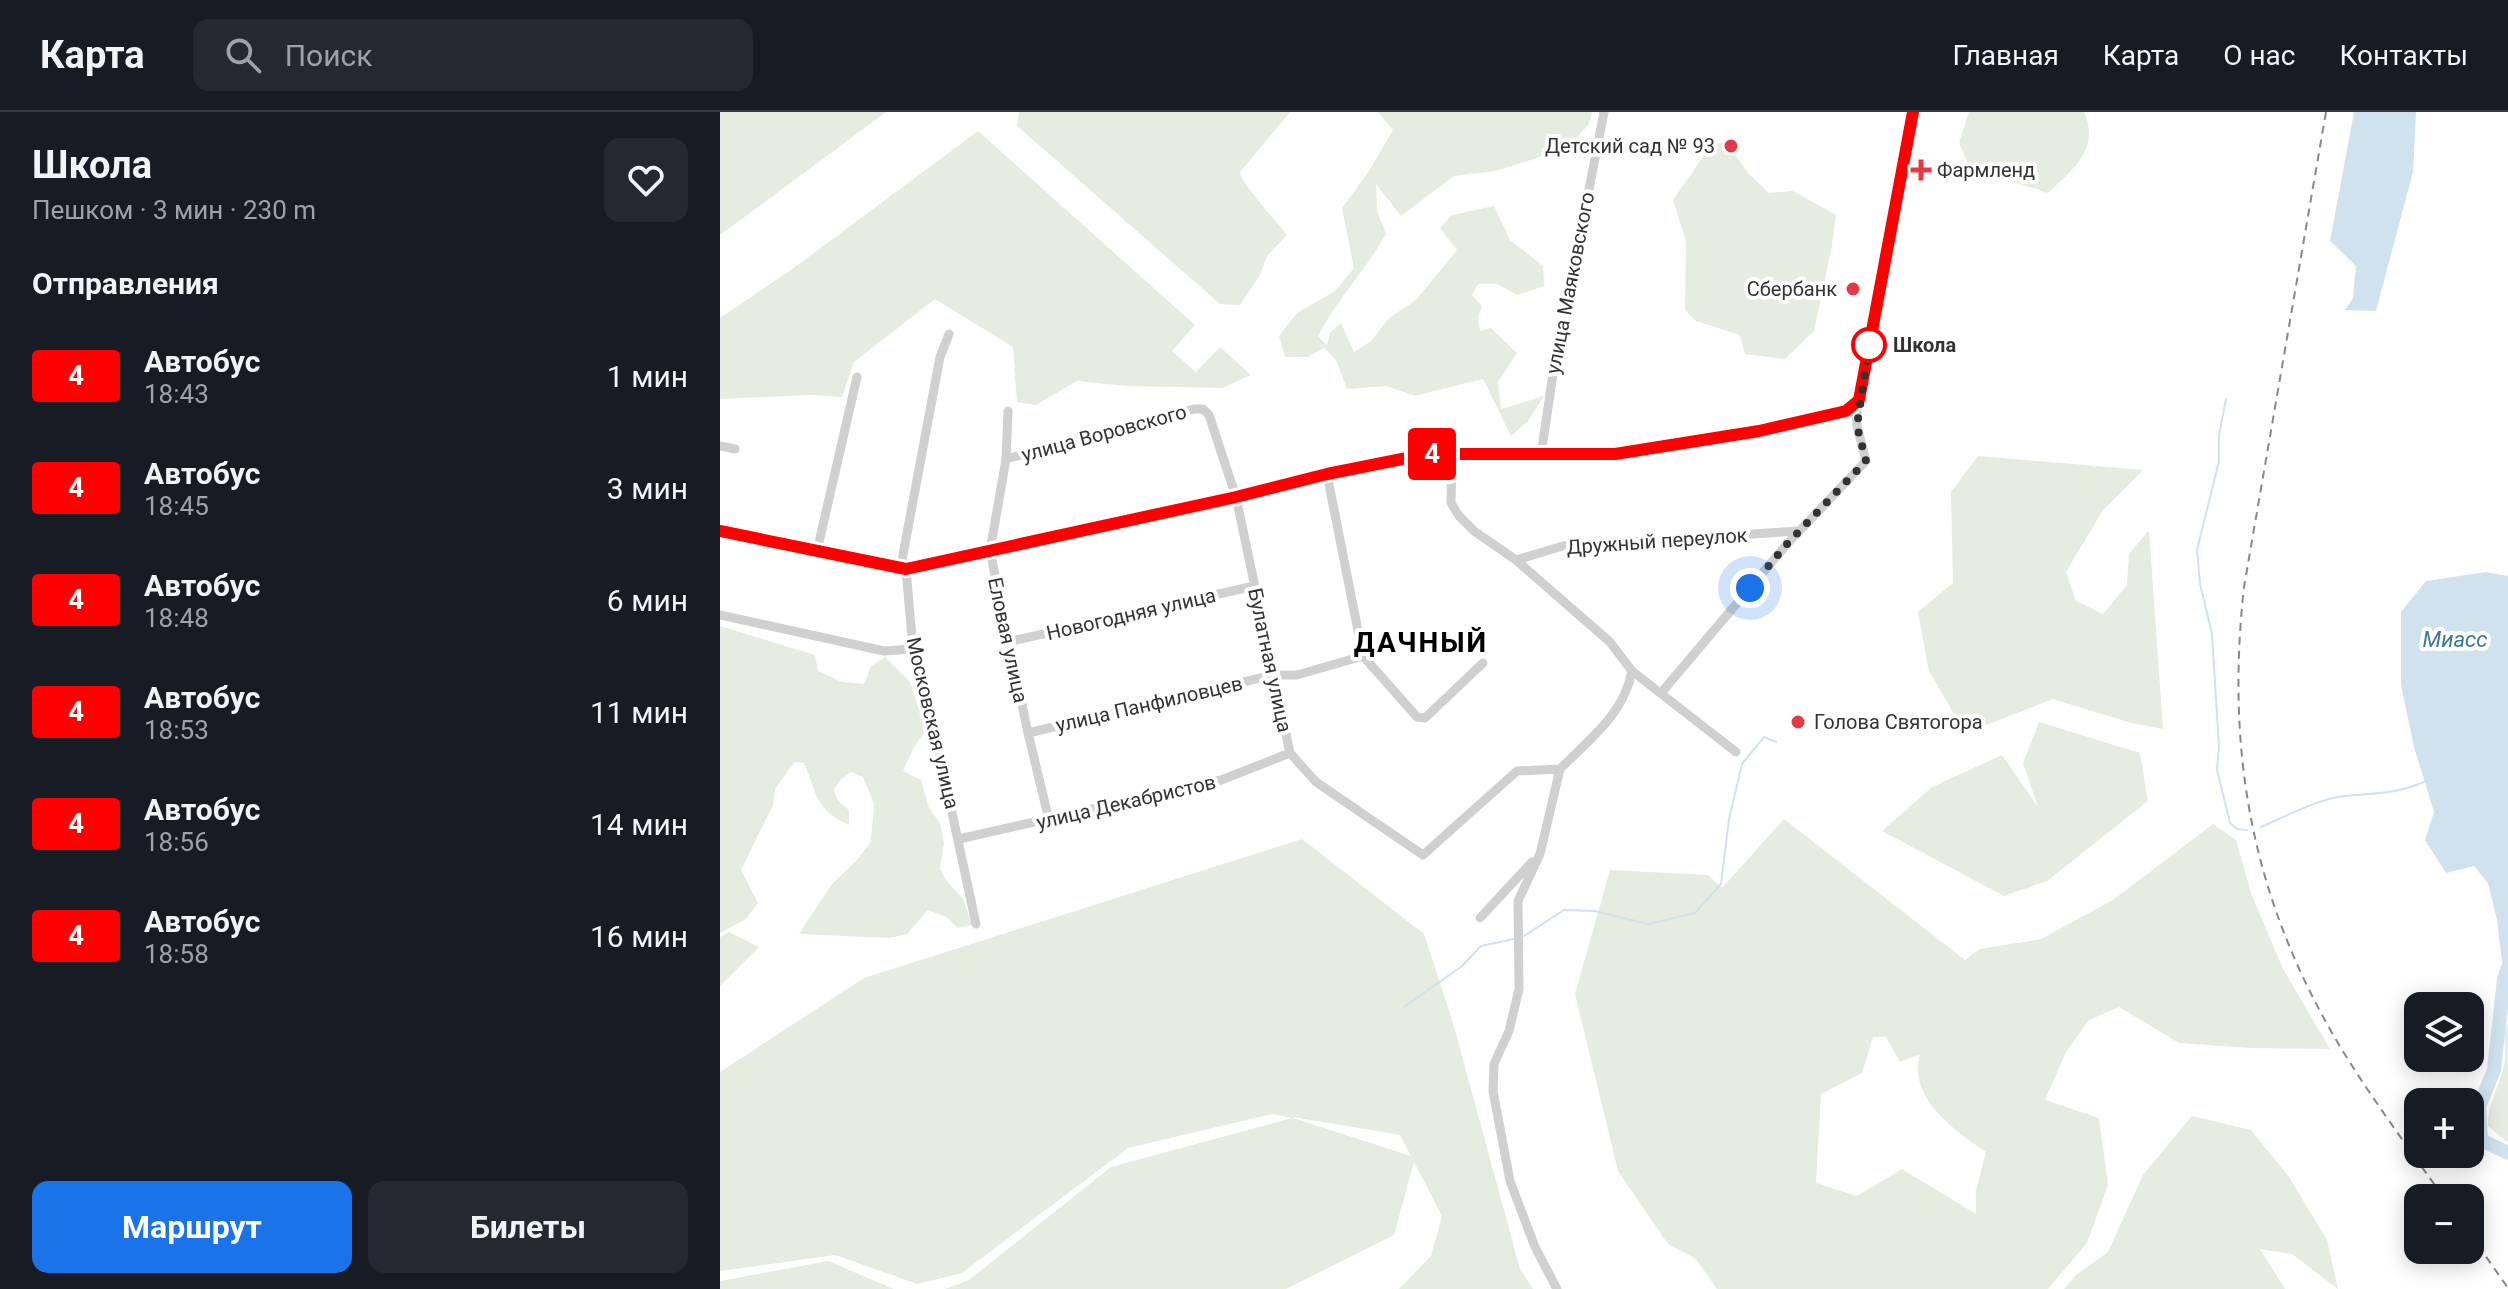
<!DOCTYPE html>
<html lang="ru">
<meta charset="utf-8">
<style>
body{margin:0;font-family:Roboto,sans-serif;background:#242831;color:#f1f3f6;height:100vh;display:flex;flex-direction:column;font-size:30px;white-space:nowrap}
*{box-sizing:border-box;margin:0}
p{font-size:26px;color:#9ea1a6}
.icon{flex:none;width:44px;height:44px;fill:none;stroke:currentColor;stroke-width:2;stroke-linecap:round;stroke-linejoin:round}
.map{position:relative;flex:1;overflow:hidden}
.details{display:flex;flex-direction:column;background:#171b24;width:720px}
.details>*{flex:none}
.badge{padding:0 16px;border-radius:6px;font-size:28px;line-height:52px}
.controls{position:absolute;left:1684px;top:880px;display:grid;gap:16px}
.controls a{display:grid;place-items:center;width:80px;height:80px;border-radius:16px;background:#171b24;box-shadow:0 4px 20px #0003;font-size:40px}
.you{position:absolute;width:40px;height:40px;margin:-20px;border:6px solid #fff;border-radius:50%;background:#1a73e8;box-shadow:0 0 0 12px #1a73e833}
.map>.badge{position:absolute;translate:-50% -50%;box-shadow:0 0 0 4px #fff}
h2{padding:0 32px;font-size:30px;line-height:72px}
.round{display:grid;place-items:center;flex:none;width:84px;height:84px;border-radius:16px;background:#242831}
.overview{display:flex;align-items:center;justify-content:space-between;height:136px;padding:0 32px}
h1{font-size:38px;font-weight:700;line-height:60px}
.button{display:flex;gap:16px;margin-top:auto;padding:16px 32px}
.button a{flex:1;height:92px;border-radius:16px;background:#1a73e8;color:#fff;font-size:32px;font-weight:700;line-height:92px;text-align:center}
.button a+a{background:#242831;color:#f1f3f6}
ul{padding:0;list-style:none}
li{display:flex;align-items:center;gap:24px;height:112px;padding:0 32px}
li div{flex:1}
li b{display:block;font-size:30px}
li em{font-style:normal}
li .badge{min-width:88px;font-weight:700;text-align:center}
header{display:flex;align-items:center;gap:48px;box-sizing:border-box;height:112px;padding:0 40px;background:#171b24;border-bottom:2px solid #363941}
header strong{font-size:38px}
nav{display:flex;gap:44px;margin-inline-start:auto;font-size:28px}
.search{width:560px;height:72px;background:#242831;display:flex;align-items:center;gap:20px;box-sizing:border-box;padding:0 28px;border-radius:16px;color:#9ea1a6;font-size:30px}
main{display:flex;flex:1;min-height:0}
.map>svg:first-child{display:block}
.green{fill:#e6ecdf;fill-rule:evenodd}
.water{fill:#cfe2ee}
.lines{fill:none;stroke-linecap:round;stroke-linejoin:round}
.stream{stroke:#cfe2ee;stroke-width:2}
.river{stroke:#cfe2ee;stroke-width:14}
.minor{stroke:#d0d0d0;stroke-width:9}
.rail{stroke:#888;stroke-width:2;stroke-dasharray:8 6;stroke-linecap:butt}
.line-casing{stroke:#fff;stroke-width:18}
.line{stroke:#f00;stroke-width:12}
.walk{stroke:#333;stroke-width:8;stroke-dasharray:0 14.4}
.poi-dot{fill:#e63946;stroke:#fff;stroke-width:3}
.stop-dot{fill:#fff;stroke:#f00;stroke-width:4}
.labels{text-anchor:middle;stroke-width:8;stroke-linejoin:round;paint-order:stroke}
.poi-label{font-size:20px;fill:#333;stroke:#fff;text-anchor:end}
.street-label{font-size:20px;fill:#333;stroke:#fff}
.stop-label{font-size:20px;font-weight:bold;fill:#333;stroke:#fff;text-anchor:start}
.water-label{font-size:22px;font-style:italic;fill:#3f7597;stroke:#fff}
.district-label{font-size:28px;font-weight:bold;letter-spacing:2px;fill:#000;stroke:#fff}
</style>
<header>
<strong>Карта</strong>
<div class="search"><svg class="icon" aria-label="search" viewBox="0 0 24 24"><circle cx="10" cy="10" r="6"/><path d="M15 15l6 6"/></svg>Поиск</div>
<nav><a>Главная</a><a>Карта</a><a>О нас</a><a>Контакты</a></nav>
</header>
<main>
<section class="details">
<div class="overview"><div><h1>Школа</h1><p>Пешком · 3 мин · 230 m</p></div><a class="round"><svg class="icon" aria-label="heart" viewBox="0 0 24 24"><path d="M12 20l-8-8c-3-5 5-10 8-4 3-6 11-1 8 4z"/></svg></a></div>
<h2>Отправления</h2>
<ul>
<li><span class="badge" style="background:#f00;color:#fff">4</span><div><b>Автобус</b><p>18:43</p></div><em>1 мин</em></li>
<li><span class="badge" style="background:#f00;color:#fff">4</span><div><b>Автобус</b><p>18:45</p></div><em>3 мин</em></li>
<li><span class="badge" style="background:#f00;color:#fff">4</span><div><b>Автобус</b><p>18:48</p></div><em>6 мин</em></li>
<li><span class="badge" style="background:#f00;color:#fff">4</span><div><b>Автобус</b><p>18:53</p></div><em>11 мин</em></li>
<li><span class="badge" style="background:#f00;color:#fff">4</span><div><b>Автобус</b><p>18:56</p></div><em>14 мин</em></li>
<li><span class="badge" style="background:#f00;color:#fff">4</span><div><b>Автобус</b><p>18:58</p></div><em>16 мин</em></li>
</ul>
<div class="button"><a>Маршрут</a><a>Билеты</a></div>
</section>
<div class="map">
<svg width="1788" height="1177" viewBox="0 0 1788 1177">
<rect width="100%" height="100%" fill="#fff"/>
<path class="green" d="M0 0H166L0 123Z
M299 0H570L520 60C521 71 557 110 567 123L547 144 540 163 520 193 500 192 297 14Z
M658 0H872L869 12 846 37 775 59 734 64 681 104 656 72 657 99 666 122C646 158 617 187 598 224L607 233 610 221 621 211 634 240 651 229 669 206 696 188 737 138 720 116 732 103 774 94 790 128 823 154 824 174 797 183 777 172H758L752 183 762 194 758 206 760 219 771 216 797 241 778 270 781 297 824 284 808 309 791 324 763 267 695 284 666 274 627 277 616 248 604 236 587 245H565L559 224 577 201 615 179 634 156 622 96 649 59 673 18Z
M1249 0H1364C1381 37 1352 58 1328 81L1250 56 1239 31Z
M258 19 475 213 452 239 476 260 500 235 531 263 502 276 407 274 357 269 316 293 297 290 293 235 215 187 134 250 122 285 90 283 0 287V206L71 158Z
M1006 30 1029 62 1049 81 1073 79 1116 103 1112 134 1094 219 1065 247 1025 242 1020 223 976 209 965 198 966 129 953 88 991 33Z
M1258 344 1423 358 1383 398 1346 460 1356 489 1383 502 1407 473 1409 442 1429 418 1443 617 1411 611 1333 587 1251 619 1237 607 1209 559 1198 500 1233 471 1231 380Z
M0 514 95 543 98 559 122 570 144 572 151 554 165 545 190 570 206 618 193 637 183 659 201 668 209 696 220 711 224 731 220 756 225 767 243 787 252 813 238 816 226 805 208 798 187 822 170 826 79 822 112 772 138 747 151 729 154 692 143 665 131 660 121 667 114 678 118 689 129 698V713C94 697 98 683 84 651L75 650 55 677 53 693 21 758 38 791 26 807 0 821Z
M1319 610 1420 641 1428 689 1327 769 1284 784 1162 719 1212 675 1282 643 1318 695 1303 651Z
M1064 707 1245 848 1260 837 1321 827 1393 788 1493 712 1516 728 1531 781 1563 857 1610 937 1531 936 1459 931 1399 895 1369 908 1346 940 1325 988 1379 1006 1388 1073 1367 1131 1328 1177H997L976 1147 948 1132 898 1059 855 882 890 758 988 763 1002 776ZM1153 925H1166L1180 950 1200 942C1187 985 1235 1019 1266 1040L1256 1078V1102L1182 1057 1137 1084 1096 1071 1101 982 1142 961Z
M582 727 704 822 733 911 800 1157 813 1177H679L711 1144 722 1104 694 1050 674 1123 566 1177H225L249 1168 391 1055 572 1006 552 1002 408 1036 242 1161 197 1172 115 1143 0 1159V960L144 866ZM573 1005 680 1023 691 1044 573 1006Z
M9 820 39 835 0 874V825Z
M1788 909V1031L1768 1014C1767 989 1783 970 1785 946 1786 930 1782 926 1788 909Z
M1472 1004 1531 1018 1569 1065 1607 1128 1618 1177 1572 1142 1540 1137 1565 1177H1344L1356 1163 1388 1140 1423 1063Z
M108 1149 174 1177H0V1169Z"/>
<path class="water" d="M1634 0H1696L1693 60 1656 199 1625 198 1633 186 1636 154 1610 129Z
M1766 460 1788 464V873L1784 867 1777 808 1768 771 1754 754 1726 761 1705 728 1714 700 1694 635 1681 573V500L1706 469Z"/>
<g class="lines">
<path class="stream" d="M1506 287 1499 323V349L1477 438 1480 472 1492 522 1499 635 1497 658 1510 711 1517 717 1527 718
M1541 715C1567 704 1597 687 1625 684 1653 681 1679 682 1706 669
M804 824 844 798 875 799 928 812 975 801 1001 772 1009 707 1022 652 1044 625 1056 630
M684 895 742 854 761 834 794 827"/>
<path class="river" d="M1788 855 1784 867 1774 958 1759 995 1761 1028 1788 1041"/>
<path class="minor" d="M229 222 220 245 182 448 186 457 193 537 212 608 256 812
M288 299 286 347 270 439 308 621 329 708
M0 334 15 337
M732 342 731 391 739 404 754 419 796 448 851 496 890 530 912 559 1016 640
M821 343 833 262 884 0
M286 347 474 297H483L489 303 516 385 570 641 596 670 703 743 797 659 840 657C870 627 904 602 912 559
M607 362 643 544 697 605 705 606 763 551
M0 419 186 457 516 385 607 362 707 342H895L1039 319 1126 299 1139 288
M97 439 137 265
M796 448 843 434 1079 419
M0 503 164 539 193 537
M288 530 534 474
M941 581 1067 432 1146 349 1137 314V299L1193 0
M308 621 553 563H577L643 544
M239 727 501 668 570 641
M760 806 812 750
M837 1177 815 1135 790 1069 773 979 774 952 789 919 799 877 798 789 820 742 840 657"/>
<path class="rail" d="M1606 0 1524 475C1505 646 1534 794 1624 941 1655 991 1690 1038 1724 1086
M1750 1122 1788 1176"/>
</g>
<g class="lines">
<g class="line-casing">
<path id="line" d="M0 419 186 457 516 385 607 362 707 342H895L1039 319 1126 299 1139 288 1193 0"/>
</g>
<use href="#line" class="line"/>
<path class="walk" d="M1030 476 1067 432 1146 349 1137 314 1149 233"/>
</g>
<g class="poi-dot">
<circle cx="1011" cy="34" r="8"/>
<path d="M1197 46h8v8h8v8h-8v8h-8v-8h-8v-8h8z"/>
<circle cx="1133" cy="177" r="8"/>
<circle cx="1078" cy="610" r="8"/>
</g>
<circle class="stop-dot" cx="1149" cy="233" r="16"/>
<g class="labels">
<g class="poi-label">
<text x="995" y="41">Детский сад № 93</text>
<text x="1217" y="65" text-anchor="start">Фармленд</text>
<text x="1117" y="184">Сбербанк</text>
<text x="1094" y="617" text-anchor="start">Голова Святогора</text>
</g>
<g class="street-label">
<text transform="translate(850 171) rotate(-79)" y="7">улица Маяковского</text>
<text transform="translate(384 321) rotate(-15)" y="7">улица Воровского</text>
<text transform="translate(937 429) rotate(-4)" y="7">Дружный переулок</text>
<text transform="translate(411 502) rotate(-13)" y="7">Новогодняя улица</text>
<text transform="translate(288 528) rotate(78)" y="7">Еловая улица</text>
<text transform="translate(550 548) rotate(78)" y="7">Булатная улица</text>
<text transform="translate(429 592) rotate(-13)" y="7">улица Панфиловцев</text>
<text transform="translate(213 611) rotate(77)" y="7">Московская улица</text>
<text transform="translate(406 690) rotate(-13)" y="7">улица Декабристов</text>
</g>
<g class="stop-label">
<text x="1173" y="240">Школа</text>
</g>
<g class="water-label">
<text x="1735" y="535">Миасс</text>
</g>
<g class="district-label">
<text x="701" y="540">ДАЧНЫЙ</text>
</g>
</g>
</svg>
<div class="controls">
<a><svg class="icon" aria-label="layers" viewBox="0 0 24 24"><path d="M12 4l9 5-9 5-9-5zM3 14l9 5 9-5"/></svg></a>
<a>+</a>
<a>−</a>
</div>
<div class="you" style="left:1030px;top:476px"></div>
<b class="badge" style="left:712px;top:342px;background:#f00;color:#fff">4</b>
</div>
</main>
